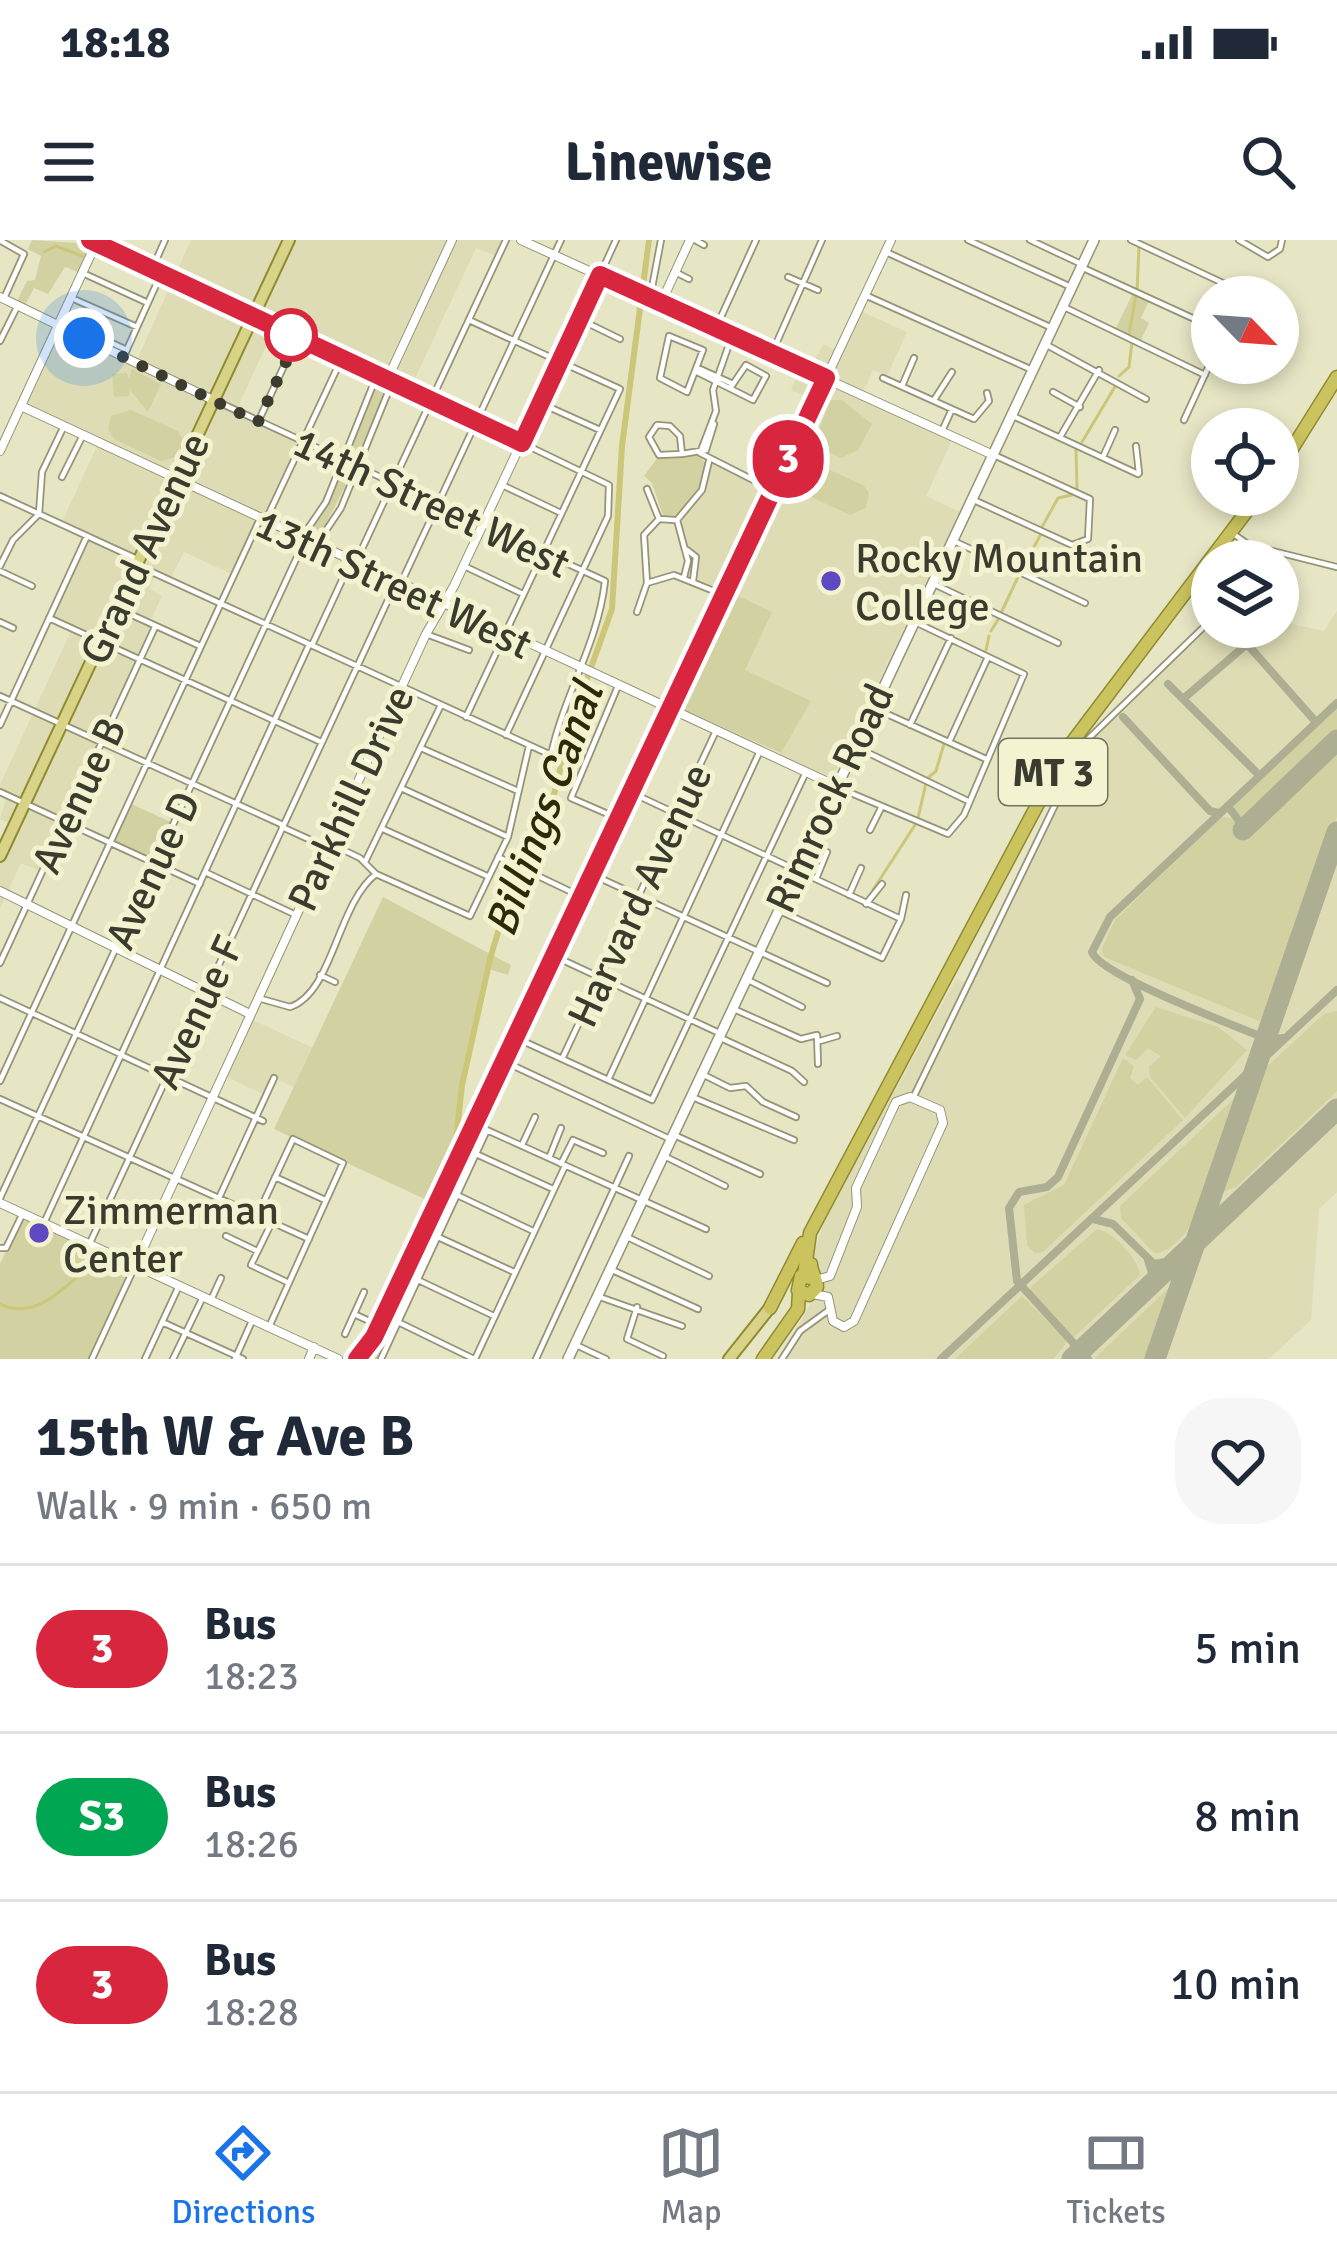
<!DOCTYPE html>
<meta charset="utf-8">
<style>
body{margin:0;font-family:Signika,sans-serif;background:#f6f6f7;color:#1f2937;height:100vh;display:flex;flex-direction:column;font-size:45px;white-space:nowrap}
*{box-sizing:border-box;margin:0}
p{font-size:39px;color:#747a83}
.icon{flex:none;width:66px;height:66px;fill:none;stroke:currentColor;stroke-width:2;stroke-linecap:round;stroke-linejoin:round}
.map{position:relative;height:1119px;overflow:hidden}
.sheet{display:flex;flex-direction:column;background:#fff;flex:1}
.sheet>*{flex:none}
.badge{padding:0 24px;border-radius:39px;font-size:42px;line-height:78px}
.needle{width:78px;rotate:115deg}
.fabs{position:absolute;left:1191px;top:36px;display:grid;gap:24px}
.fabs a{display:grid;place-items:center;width:108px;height:108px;border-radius:50%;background:#fff;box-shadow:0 6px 18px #0003;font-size:60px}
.you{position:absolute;width:60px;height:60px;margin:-30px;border:9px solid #fff;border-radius:50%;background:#1a73e8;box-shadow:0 0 0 18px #1a73e833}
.map>.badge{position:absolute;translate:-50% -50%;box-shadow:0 0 0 6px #fff}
.round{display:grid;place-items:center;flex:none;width:126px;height:126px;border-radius:48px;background:#f6f6f7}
.overview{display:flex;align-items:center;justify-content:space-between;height:204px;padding:0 36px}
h1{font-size:57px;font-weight:700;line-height:90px}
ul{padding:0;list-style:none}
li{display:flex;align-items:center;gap:36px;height:168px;padding:0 36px;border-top:3px solid #e0e1e3}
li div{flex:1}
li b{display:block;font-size:45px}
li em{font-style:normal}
li .badge{min-width:132px;font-weight:700;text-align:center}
.status{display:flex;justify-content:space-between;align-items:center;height:84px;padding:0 60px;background:#fff;direction:ltr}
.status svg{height:33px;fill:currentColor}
header{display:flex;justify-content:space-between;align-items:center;height:156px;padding:0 36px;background:#fff;font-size:54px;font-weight:700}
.tabs{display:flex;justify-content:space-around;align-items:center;height:168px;border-top:3px solid #e0e1e3;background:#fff;font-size:33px;color:#747a83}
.tabs a{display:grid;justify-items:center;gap:6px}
.tabs .selected{color:#1a73e8}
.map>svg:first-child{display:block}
.built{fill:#dddcb4}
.green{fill:#d2d1a2}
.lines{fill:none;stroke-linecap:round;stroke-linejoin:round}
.stream{stroke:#ccc778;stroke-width:3}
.canal{stroke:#ccc778;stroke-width:6}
.taxiway{stroke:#aeae93;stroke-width:8}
.runway{stroke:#aeae93;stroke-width:21}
.minor-casing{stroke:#959476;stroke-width:8}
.tertiary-casing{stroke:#959476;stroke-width:10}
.secondary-casing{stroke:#959476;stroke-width:12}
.primary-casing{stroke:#908b33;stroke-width:14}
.trunk-casing{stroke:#908b33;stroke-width:15}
.minor{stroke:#fff;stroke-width:4.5}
.tertiary{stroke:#fff;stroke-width:8}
.secondary{stroke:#fff;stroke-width:9}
.primary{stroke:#d8d386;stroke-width:10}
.trunk{stroke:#cbc45e;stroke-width:12}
.line-casing{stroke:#fff;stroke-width:27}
.line{stroke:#d7263d;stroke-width:18}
.walk{stroke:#3b3b2e;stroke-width:12;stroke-dasharray:0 21.6}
.stop-dot{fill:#fff;stroke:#d7263d;stroke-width:6}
.poi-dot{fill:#5e49c2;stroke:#f3f2d1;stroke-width:4.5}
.labels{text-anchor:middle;stroke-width:10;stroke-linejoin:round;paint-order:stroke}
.shield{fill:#f3f2d1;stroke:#72725f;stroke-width:3}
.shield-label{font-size:39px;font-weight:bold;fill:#3b3b2e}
.street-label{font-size:42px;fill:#3b3b2e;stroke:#f3f2d1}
.poi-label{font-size:42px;fill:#3b3b2e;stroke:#f3f2d1;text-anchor:start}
.water-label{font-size:45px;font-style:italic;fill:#2d2a06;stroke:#f3f2d1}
</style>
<div class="status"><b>18:18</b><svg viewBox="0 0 49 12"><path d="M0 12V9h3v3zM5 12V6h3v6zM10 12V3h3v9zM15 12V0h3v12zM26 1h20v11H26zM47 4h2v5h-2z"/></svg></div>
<header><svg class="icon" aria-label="menu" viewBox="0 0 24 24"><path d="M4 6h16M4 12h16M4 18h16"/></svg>Linewise<svg class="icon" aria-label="search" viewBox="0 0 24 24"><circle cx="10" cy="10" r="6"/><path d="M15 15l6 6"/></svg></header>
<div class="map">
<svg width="1337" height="1119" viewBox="0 0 1337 1119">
<rect width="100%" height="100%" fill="#e6e5c4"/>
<path class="built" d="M191 0H284L174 232 26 165 61 89 136 122Z
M289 0H506L498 17 476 8 409 151 274 88 236 171 303 202 234 335 184 312 169 341 155 335 149 349 162 356 149 383 155 387 42 632 21 623 0 668V616L14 586 0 579 7 556 0 545 72 389 49 378 86 296 61 284 98 204 175 240Z
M858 70 907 92 887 136 873 130 862 155 827 138 815 161 791 150 801 126 810 130 823 104 838 111Z
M828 145 952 200 926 256 960 272 831 540 778 517 810 461 702 411Z
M709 221 773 250 724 355 684 337 688 328 677 280 702 250Z
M1337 371V952L1319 969 1311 1080 1269 1119H779L818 1051 812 1018 825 979 956 739 971 745 1095 491 1212 386 1278 387V381L1324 391Z
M251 779 313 808 294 847 271 837 263 854 225 836Z"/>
<path class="green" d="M32 0 91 4 78 32 65 27 48 54 34 48 25 65 17 61 27 41 35 40 41 16 28 9Z
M1133 53 1149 61 1141 78 1149 83 1140 102 1115 90Z
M132 129 161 144 148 172 130 150 129 156 114 157 112 134 127 133 129 139Z
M378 141 389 146 356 222 347 216Z
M830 160H842L872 184 858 210 841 218 814 205Z
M131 170 178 191 184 202 180 216 161 221 114 199 108 189 111 176Z
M697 214 706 223 701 248 675 278H664L652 243 644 236 658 217Z
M814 223 863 245 869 253 866 268 850 275 800 252Z
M343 225 354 229 317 301 306 296Z
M732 353 772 372 745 430 811 461 781 513 676 466Z
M1337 467V493L1244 582 1232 569 1235 563Z
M1337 508V576L1268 777 1259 781 1104 717 1102 708 1115 680 1221 577 1231 578 1246 593Z
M131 564 171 582 154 620 114 602Z
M383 657 511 725 508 735 485 728 464 823 453 916 431 962 274 889Z
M1156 767 1218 787 1247 810 1185 878 1150 837 1149 827 1161 816 1148 808 1136 820 1125 815Z
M1337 771V851L1236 947 1220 953 1259 834 1324 774Z
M1123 818 1134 826 1130 838 1138 845 1147 837 1183 880 1043 1012 1035 1013 1027 1005 1024 965 1064 945Z
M1238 855C1235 890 1196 1014 1154 1013L1121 978 1120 966Z
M22 977 130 1027 89 1119H0V1024Z
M1097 989C1113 992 1138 1018 1140 1035L1073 1098 1030 1054 1031 1047Z
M1176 1041 1150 1119H1094Z
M1022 1056 1068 1101 1053 1119H955Z"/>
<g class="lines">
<path class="stream" d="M1139 1V0
M44 12 56 6 82 16
M1137 51 1139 7
M1129 94 1136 55
M1119 136 1129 127 1132 102
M1082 202 1116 145
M1076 209 1077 248
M1042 287 1058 258 1072 255
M1021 331 1041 294
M1001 373 1019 335
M991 391 999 378
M986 410 989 396
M928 538 936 531 944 504
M918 578 926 543
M873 650 915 585
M0 1064C41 1084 74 1035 103 1015"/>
<path class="canal" d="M373 1119 461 929 455 909 462 845 490 719 505 669 548 578 574 475 612 369 622 206 649 0"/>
<path class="taxiway" d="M1168 444 1259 535
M1183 459 1247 404 1316 482
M1123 477 1210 571 1219 573
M1228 566 1244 588
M1283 798 1269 800C1239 787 1099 735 1092 712L1110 677 1337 463
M1093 979 1113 984 1154 1024 1177 1020
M1148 1048 1153 1036 1148 1020
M941 1119 1337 750
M1088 1119 1017 1041 1009 968 1019 952 1047 947 1058 937 1140 759 1132 740"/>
<path class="runway" d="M1243 590 1337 500
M1072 1119 1337 869
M1155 1119 1337 592"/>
<g class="minor-casing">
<path id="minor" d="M695 0 704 5
M968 0 1071 47
M1030 0 1079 23
M1131 0 1240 51 1241 57
M1239 0 1268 17 1280 9 1282 0
M1 1 24 14 5 56
M98 12 158 40
M886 12 1050 87
M1081 27 1212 87
M152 29 165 0
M675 32 689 39
M87 35 148 63
M600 35 616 0
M788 37 818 50
M865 55 1030 129
M650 58 661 0
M76 60 137 87
M1062 66 1205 135
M579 79 620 99
M66 82 127 110
M716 88 756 0
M669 96 703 110 687 152 660 138Z
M732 96 713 150 716 171 700 213 773 250
M0 101 16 69
M1045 104 1146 159
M772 113 822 0
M124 116 161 34
M700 129 733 144
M697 132 753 160 766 136 746 125 731 147
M883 138 974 179 989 161 987 153
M902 146 914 118
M1053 152 1080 167
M934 160 952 132
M540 163 600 190
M1013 176 1138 234
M1184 180 1212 119
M258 182 296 100
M657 185 670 186 680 196 682 214 659 215 649 197Z
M942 191 952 169
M1060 197 1099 130
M1136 206 1139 233
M682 214 706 210 714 184
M1103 217 1115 190
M62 237 83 195
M502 245 561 273
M647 249 659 279 675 280
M0 256 137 319
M976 261 1072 305 1088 299 1090 259 994 215
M264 284 341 120
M1235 295 1249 305 1337 327
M300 300 326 262 377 135
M956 302 1085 363
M315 307 341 268 391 145
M687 310 696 317 693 341
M1245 321 1249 305
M0 326 13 300 39 274 42 232 64 186
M354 326 506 0
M464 326 523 354
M141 327 551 515C564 454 598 404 605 341L216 161
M0 331 32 346
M684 337 688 321 677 280 702 250 709 221
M402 341 561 0
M647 343 674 335 724 355
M936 345 1058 403
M121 370 198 405
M637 372 647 343 644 295 659 279
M49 378 321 502
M0 382 13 388
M426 394 469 410
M312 405 350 323
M0 456 283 585
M876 469 986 519
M466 477 620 149 469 80
M0 485 87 296
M910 485 951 398
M506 495 608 276 609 245 522 203
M949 502 988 417
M421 508 518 551
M858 508 966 560
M401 548 508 597
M839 548 948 594 964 575 1024 434 913 381
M0 552 200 644
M630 552 901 679
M617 578 571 558 618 446
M282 587 326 607
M383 589 487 636
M870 590 881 568
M329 603 360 618 376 634 470 676 508 597 529 506
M498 617 580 656
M365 622 441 465
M205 632 296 675
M591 634 827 743
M816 639 827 612
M849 655 861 628
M866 664 882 644
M780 671 882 718 901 679 906 655
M554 716 717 792
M0 723 155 387
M320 735 335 742
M750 741 802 767
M0 758 120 814
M258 758 290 767C333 753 337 664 376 634
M736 770 801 799 817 795 818 824
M514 797 652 860 806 532
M723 799 792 831 804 842
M820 801 837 796
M121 815 263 881
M562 819 715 493
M501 820 670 899
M706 836 730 848 746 846 763 862 796 877
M608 840 759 513
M0 841 259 281
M690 856 794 900
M914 856 1086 501 1212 379
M0 859 309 999
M478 886 706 989
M672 894 760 934
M522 905 535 877
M476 914 553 949
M662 915 725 946
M549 918 561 888
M561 924 573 900 603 913
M275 937 325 960
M457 955 533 991
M0 958 304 302
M258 974 293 899 343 923 269 1087
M272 982 251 1025 289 1043
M44 983 309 405
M207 984 274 838
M226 996 257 1011
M625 996 709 1036
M438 997 514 1032
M89 1005 395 345
M0 1008H6L23 973
M610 1029 698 1069
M418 1040 494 1076
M597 1056 682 1086
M211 1060 221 1038
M637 1067 627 1099 663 1116
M354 1074 380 1086
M162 1082 243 1119
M398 1082 474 1119
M345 1094 364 1052
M574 1104 606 1119
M92 1119 135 1026
M145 1119 178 1048
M173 1119 203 1057
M235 1119 252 1081
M381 1119 487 890
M475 1119 565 926
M536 1119 629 916
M782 1119 800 1091 829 1070"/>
</g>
<g class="tertiary-casing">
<path id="tertiary" d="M90 0 522 203
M521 0 991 214
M0 57 213 160
M661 63 690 0
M387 140 452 0
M21 166 834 545
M0 211 97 1
M0 651 250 774
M0 963 338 1119
M135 1026 426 394 454 346 600 35
M813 1054 828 1057 833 1081 844 1087 854 1081 943 883 940 870 910 857 896 862 856 948 857 967 830 1036 816 1040
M309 1119 314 1107
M365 1119 891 0"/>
</g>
<g class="secondary-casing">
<path id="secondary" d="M568 1119 1094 0"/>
</g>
<g class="primary-casing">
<path id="primary" d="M0 616 289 0
M729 1119 772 1065"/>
</g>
<g class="trunk-casing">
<path id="trunk" d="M1278 231 1337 137
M811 1024C811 1032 817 1039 817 1047L809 1055 798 1050 801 1036 815 1039
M804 1035 810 993 1067 509 1259 255
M770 1068 803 1003
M763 1119 798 1069 799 1052"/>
</g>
<use href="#minor" class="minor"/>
<use href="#tertiary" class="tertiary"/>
<use href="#secondary" class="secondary"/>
<use href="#primary" class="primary"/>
<use href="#trunk" class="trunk"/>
</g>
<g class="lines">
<g class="line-casing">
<path id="line" d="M90 0 522 203 600 35 826 138 374 1097 357 1119"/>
</g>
<use href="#line" class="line"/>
<path class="walk" d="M84 98 258 182 297 98 291 95"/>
</g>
<circle class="stop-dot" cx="291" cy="95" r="24"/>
<g class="poi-dot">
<circle cx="831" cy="341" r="12"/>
<circle cx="39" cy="993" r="12"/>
</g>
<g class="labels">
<rect class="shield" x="999" y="499" width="108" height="66" rx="9"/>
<g class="shield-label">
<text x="1053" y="546">MT 3</text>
</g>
<g class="street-label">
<text transform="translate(432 262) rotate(25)" y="15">14th Street West</text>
<text transform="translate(144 308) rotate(-65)" y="15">Grand Avenue</text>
<text transform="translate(394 343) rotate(25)" y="15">13th Street West</text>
<text transform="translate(78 555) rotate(-65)" y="15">Avenue B</text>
<text transform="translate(350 558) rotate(-65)" y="15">Parkhill Drive</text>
<text transform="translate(829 558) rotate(-65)" y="15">Rimrock Road</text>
<text transform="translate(152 630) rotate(-65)" y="15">Avenue D</text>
<text transform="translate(639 655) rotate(-65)" y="15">Harvard Avenue</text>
<text transform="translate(196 772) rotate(-65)" y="15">Avenue F</text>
</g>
<g class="poi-label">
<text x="855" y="332">Rocky Mountain<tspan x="855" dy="48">College</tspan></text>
<text x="63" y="984">Zimmerman<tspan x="63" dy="48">Center</tspan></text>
</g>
<g class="water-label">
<text transform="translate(543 569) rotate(-70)" y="16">Billings Canal</text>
</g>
</g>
</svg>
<div class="fabs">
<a><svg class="needle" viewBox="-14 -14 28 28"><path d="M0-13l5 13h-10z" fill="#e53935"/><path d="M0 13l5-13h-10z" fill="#747a83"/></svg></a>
<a><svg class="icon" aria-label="locate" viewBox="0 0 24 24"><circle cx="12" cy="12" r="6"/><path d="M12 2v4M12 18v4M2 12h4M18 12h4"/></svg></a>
<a><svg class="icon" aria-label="layers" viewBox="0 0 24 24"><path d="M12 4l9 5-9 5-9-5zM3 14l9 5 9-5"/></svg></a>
</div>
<div class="you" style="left:84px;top:98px"></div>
<b class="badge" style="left:788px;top:219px;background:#d7263d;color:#fff">3</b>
</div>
<section class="sheet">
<div class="overview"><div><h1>15th W &amp; Ave B</h1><p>Walk · 9 min · 650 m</p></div><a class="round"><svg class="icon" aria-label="heart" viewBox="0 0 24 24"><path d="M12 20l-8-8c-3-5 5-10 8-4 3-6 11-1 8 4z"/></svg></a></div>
<ul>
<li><span class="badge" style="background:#d7263d;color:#fff">3</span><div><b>Bus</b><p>18:23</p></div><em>5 min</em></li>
<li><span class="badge" style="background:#00a651;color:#fff">S3</span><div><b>Bus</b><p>18:26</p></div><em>8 min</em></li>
<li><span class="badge" style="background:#d7263d;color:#fff">3</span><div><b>Bus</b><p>18:28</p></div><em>10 min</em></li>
</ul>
</section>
<nav class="tabs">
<a class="selected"><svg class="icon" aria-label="directions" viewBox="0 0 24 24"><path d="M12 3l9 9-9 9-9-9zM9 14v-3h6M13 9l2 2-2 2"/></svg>Directions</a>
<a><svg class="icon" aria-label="map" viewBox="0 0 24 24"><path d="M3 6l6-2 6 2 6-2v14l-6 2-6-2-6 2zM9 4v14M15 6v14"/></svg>Map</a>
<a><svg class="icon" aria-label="tickets" viewBox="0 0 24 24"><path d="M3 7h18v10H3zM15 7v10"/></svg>Tickets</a>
</nav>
